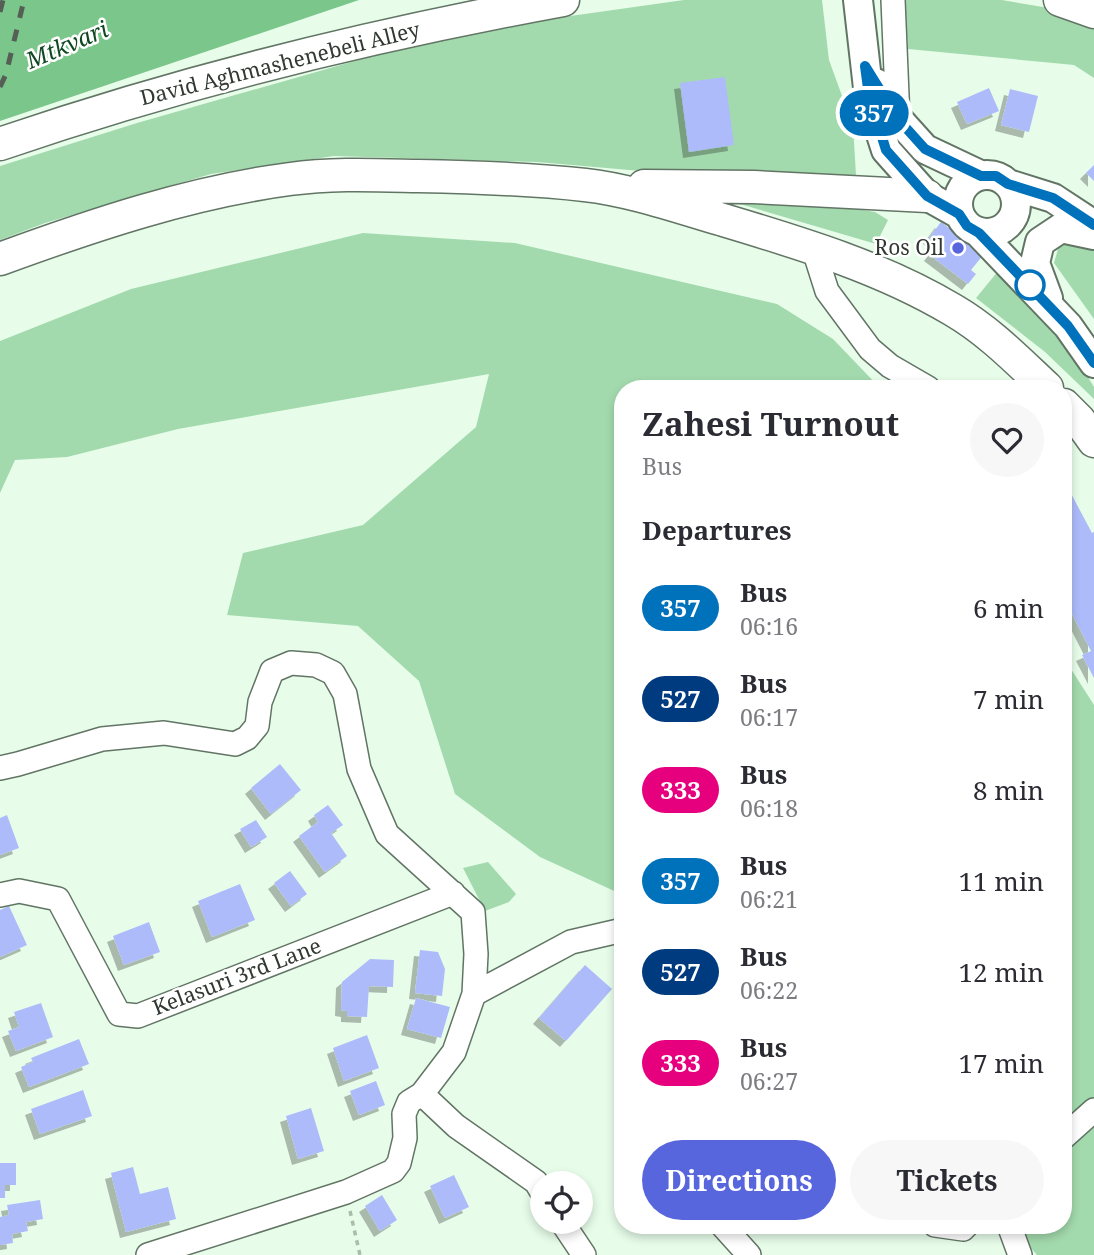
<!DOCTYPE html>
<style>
body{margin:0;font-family:"Noto Serif",serif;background:#f7f7f7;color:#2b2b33;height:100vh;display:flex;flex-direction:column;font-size:26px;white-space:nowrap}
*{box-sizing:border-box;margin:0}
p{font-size:23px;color:#7c7c81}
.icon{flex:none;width:38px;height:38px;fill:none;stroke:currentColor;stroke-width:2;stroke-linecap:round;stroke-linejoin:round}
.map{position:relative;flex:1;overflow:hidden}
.drawer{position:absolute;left:614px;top:380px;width:458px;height:854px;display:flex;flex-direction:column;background:#fff;border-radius:28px;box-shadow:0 4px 10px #0003}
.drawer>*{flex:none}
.badge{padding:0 14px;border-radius:23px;font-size:24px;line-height:46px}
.tools{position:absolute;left:530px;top:1171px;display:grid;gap:14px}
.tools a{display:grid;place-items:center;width:63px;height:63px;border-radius:50%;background:#fff;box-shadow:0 4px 10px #0003;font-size:35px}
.map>.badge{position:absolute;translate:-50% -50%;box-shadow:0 0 0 4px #fff}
h2{padding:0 28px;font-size:26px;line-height:63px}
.round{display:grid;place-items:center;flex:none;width:74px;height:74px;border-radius:37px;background:#f7f7f7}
.overview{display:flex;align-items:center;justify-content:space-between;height:119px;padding:0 28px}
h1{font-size:33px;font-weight:700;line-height:52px}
.cta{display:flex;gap:14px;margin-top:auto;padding:14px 28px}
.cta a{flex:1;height:80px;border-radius:42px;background:#5866dd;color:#fff;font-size:28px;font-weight:700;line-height:80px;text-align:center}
.cta a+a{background:#f7f7f7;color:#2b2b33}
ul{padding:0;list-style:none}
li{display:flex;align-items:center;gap:21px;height:91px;padding:0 28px}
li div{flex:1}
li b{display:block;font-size:26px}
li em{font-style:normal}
li .badge{min-width:77px;font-weight:700;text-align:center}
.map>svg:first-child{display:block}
.green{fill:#a3daad}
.water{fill:#7bc68b}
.building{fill:#adbbfa;filter:url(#shadow)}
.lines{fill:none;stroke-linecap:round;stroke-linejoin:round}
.minor-casing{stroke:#627565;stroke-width:26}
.major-casing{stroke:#627565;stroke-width:32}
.highway-casing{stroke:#627565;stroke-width:35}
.path{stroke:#abbcad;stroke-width:3.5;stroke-dasharray:5 5;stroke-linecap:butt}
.minor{stroke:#fff;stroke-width:23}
.major{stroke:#fff;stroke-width:28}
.highway{stroke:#fff;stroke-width:32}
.rail{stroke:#555f56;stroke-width:5;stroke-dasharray:12 12;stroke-linecap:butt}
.line-casing{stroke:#fff;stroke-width:16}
.line{stroke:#0072bc;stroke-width:10}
.poi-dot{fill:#5866dd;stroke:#fff;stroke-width:2.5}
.stop-dot{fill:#fff;stroke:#0072bc;stroke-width:3.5}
.labels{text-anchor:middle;stroke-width:5;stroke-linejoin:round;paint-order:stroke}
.street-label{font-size:21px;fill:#313932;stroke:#fff}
.poi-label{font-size:21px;fill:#313932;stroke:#fff;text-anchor:end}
.water-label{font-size:23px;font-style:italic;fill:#104822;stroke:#fff}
</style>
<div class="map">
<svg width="1094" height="1255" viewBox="0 0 1094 1255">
<defs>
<filter id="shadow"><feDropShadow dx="-6" dy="6" stdDeviation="0" flood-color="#0004"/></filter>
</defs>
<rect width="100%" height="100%" fill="#e7fdea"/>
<path class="green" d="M684 0H822L829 60 853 126 856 175 733 179 537 162 334 156 211 174 45 223 0 240V166L137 123 386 52 549 19Z
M905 0H1002L1055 9 1094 24V78L1074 65 908 49Z
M784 197 875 212 888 220 876 244 720 198Z
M363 233 515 243 777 304 833 339 880 388H623V895L540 857 455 794 419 681 358 626 227 615 243 553 363 525 476 427 489 374 178 429 67 457 15 460 0 493V341L131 289Z
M1068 237 1094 244V319L1054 263 1058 249Z
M999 270 1071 350 1094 387V399L1045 352 976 298Z
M1064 658 1094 705V1255H1037L1019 1235V1225H1064Z
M488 862 516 894 509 902 485 911 463 868Z"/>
<path class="water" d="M0 0H359L0 121Z"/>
<path class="building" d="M725 77 734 145 689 152 680 83Z
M989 88 999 111 967 124 957 102Z
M1010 89 1038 96 1029 132 1001 125Z
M1094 165V181L1086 173Z
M941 222 984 254 971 270 976 274 968 284 930 255 938 245 929 238Z
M1067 486 1092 533 1094 532V678L1082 655 1091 651 1064 598V488Z
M280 764 301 790 271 814 251 788Z
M328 805 343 825 331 833 347 856 325 872 299 836 318 822 314 815Z
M7 815 19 848 0 855V818Z
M256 820 267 837 251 847 240 829Z
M290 871 307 894 291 906 274 883Z
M240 884 255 920 212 937 198 901Z
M9 906 27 945 0 957V910Z
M149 922 160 952 124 965 113 936Z
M420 950 438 952 445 969 442 996 415 993Z
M370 959 394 960 393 987 369 986 367 1017 347 1016V1011L341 1010 342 982Z
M585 965 612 989 566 1041 539 1018Z
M416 998 450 1007 441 1038 407 1029Z
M41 1003 53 1037 16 1051 8 1031 19 1027 14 1012Z
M367 1035 379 1068 344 1081 333 1048Z
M79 1039 89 1064 29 1087 21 1067 33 1062 31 1058Z
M376 1081 385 1105 359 1115 350 1091Z
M83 1090 92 1116 40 1134 31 1109Z
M311 1108 324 1151 298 1159 286 1116Z
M0 1163H16V1185H5V1198H0Z
M133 1167 140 1194 168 1187 176 1219 126 1232 111 1173Z
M454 1175 469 1207 445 1218 430 1186Z
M382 1195 397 1220 380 1231 365 1206Z
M40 1200 43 1219 26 1222 28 1231 12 1234 13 1243 0 1245V1217L9 1215 7 1205Z"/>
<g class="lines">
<g class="minor-casing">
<path id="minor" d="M893 0 898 119
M813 247 827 291 870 349 890 366 928 388
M0 768 18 764 102 739 164 733 235 744 247 738 257 726 260 702 272 671 291 663 316 665 333 673 345 694 359 769 387 834 473 912 476 954 474 994
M0 895 19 891 58 899 119 1014 138 1016 453 893
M1064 1137 1094 1110
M542 1192 536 1182 456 1126 422 1094 454 1052 474 994 571 942 623 930
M562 1222 584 1255
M722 1225 749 1255
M935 1225 963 1229 967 1225
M1009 1225 1020 1255
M148 1255 346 1192 393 1171 399 1163 405 1138 404 1114 409 1102 422 1094"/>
</g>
<g class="major-casing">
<path id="major" d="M858 0 869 97 886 150 927 196 959 214
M876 83 898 119 925 149 980 175
M958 204a29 29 0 1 1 58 0a29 29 0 1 1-58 0Z
M1008 184 1053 198 1094 225
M979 233 1068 326 1094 363
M1048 298 1035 263 1040 242 1061 228 1094 235"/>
</g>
<g class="highway-casing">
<path id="highway" d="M1060 0 1094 12
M0 144C184 81 372 35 563 0
M644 186 754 187 927 196
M0 259C93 225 191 192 290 179 332 173 375 175 418 176 473 177 530 179 585 185 630 190 676 206 720 219 800 243 881 267 953 310 989 331 1017 360 1047 388
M1064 405 1079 420 1094 441"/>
</g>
<path class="path" d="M350 1211 360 1255"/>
<use href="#minor" class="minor"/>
<use href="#major" class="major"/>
<use href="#highway" class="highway"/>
<path class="rail" d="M0 12 3 0
M0 87 6 74 24 0"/>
</g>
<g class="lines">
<g class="line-casing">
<path id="line" d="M1094 225 1053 198 1008 184 996 176H981L925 149 898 119 865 66 869 96 886 150 927 196 959 214 967 226 979 233 1068 326 1094 363"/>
</g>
<use href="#line" class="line"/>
</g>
<circle class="poi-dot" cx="958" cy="248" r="7"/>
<circle class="stop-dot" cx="1030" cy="285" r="14"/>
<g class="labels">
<g class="street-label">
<text transform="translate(280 64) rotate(-14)" y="7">David Aghmashenebeli Alley</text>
<text transform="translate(237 977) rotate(-21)" y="7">Kelasuri 3rd Lane</text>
</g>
<g class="poi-label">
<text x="944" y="255">Ros Oil</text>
</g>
<g class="water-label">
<text transform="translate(67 45) rotate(-23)" y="8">Mtkvari</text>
</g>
</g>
</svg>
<div class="tools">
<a><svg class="icon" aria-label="locate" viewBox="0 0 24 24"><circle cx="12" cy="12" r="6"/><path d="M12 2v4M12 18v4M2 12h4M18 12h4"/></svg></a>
</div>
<b class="badge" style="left:874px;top:113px;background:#0072bc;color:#fff">357</b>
<section class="drawer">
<div class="overview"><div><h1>Zahesi Turnout</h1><p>Bus</p></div><a class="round"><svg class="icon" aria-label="heart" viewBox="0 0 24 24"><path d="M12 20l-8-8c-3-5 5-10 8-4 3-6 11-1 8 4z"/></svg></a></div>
<h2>Departures</h2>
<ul>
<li><span class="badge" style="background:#0072bc;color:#fff">357</span><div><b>Bus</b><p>06:16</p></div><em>6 min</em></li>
<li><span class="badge" style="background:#003b80;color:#fff">527</span><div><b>Bus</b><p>06:17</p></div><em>7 min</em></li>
<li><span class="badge" style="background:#e6007e;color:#fff">333</span><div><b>Bus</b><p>06:18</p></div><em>8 min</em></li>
<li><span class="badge" style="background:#0072bc;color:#fff">357</span><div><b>Bus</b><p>06:21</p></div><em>11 min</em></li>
<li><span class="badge" style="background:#003b80;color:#fff">527</span><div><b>Bus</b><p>06:22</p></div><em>12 min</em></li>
<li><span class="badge" style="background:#e6007e;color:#fff">333</span><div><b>Bus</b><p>06:27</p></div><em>17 min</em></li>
</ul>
<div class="cta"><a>Directions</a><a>Tickets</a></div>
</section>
</div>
